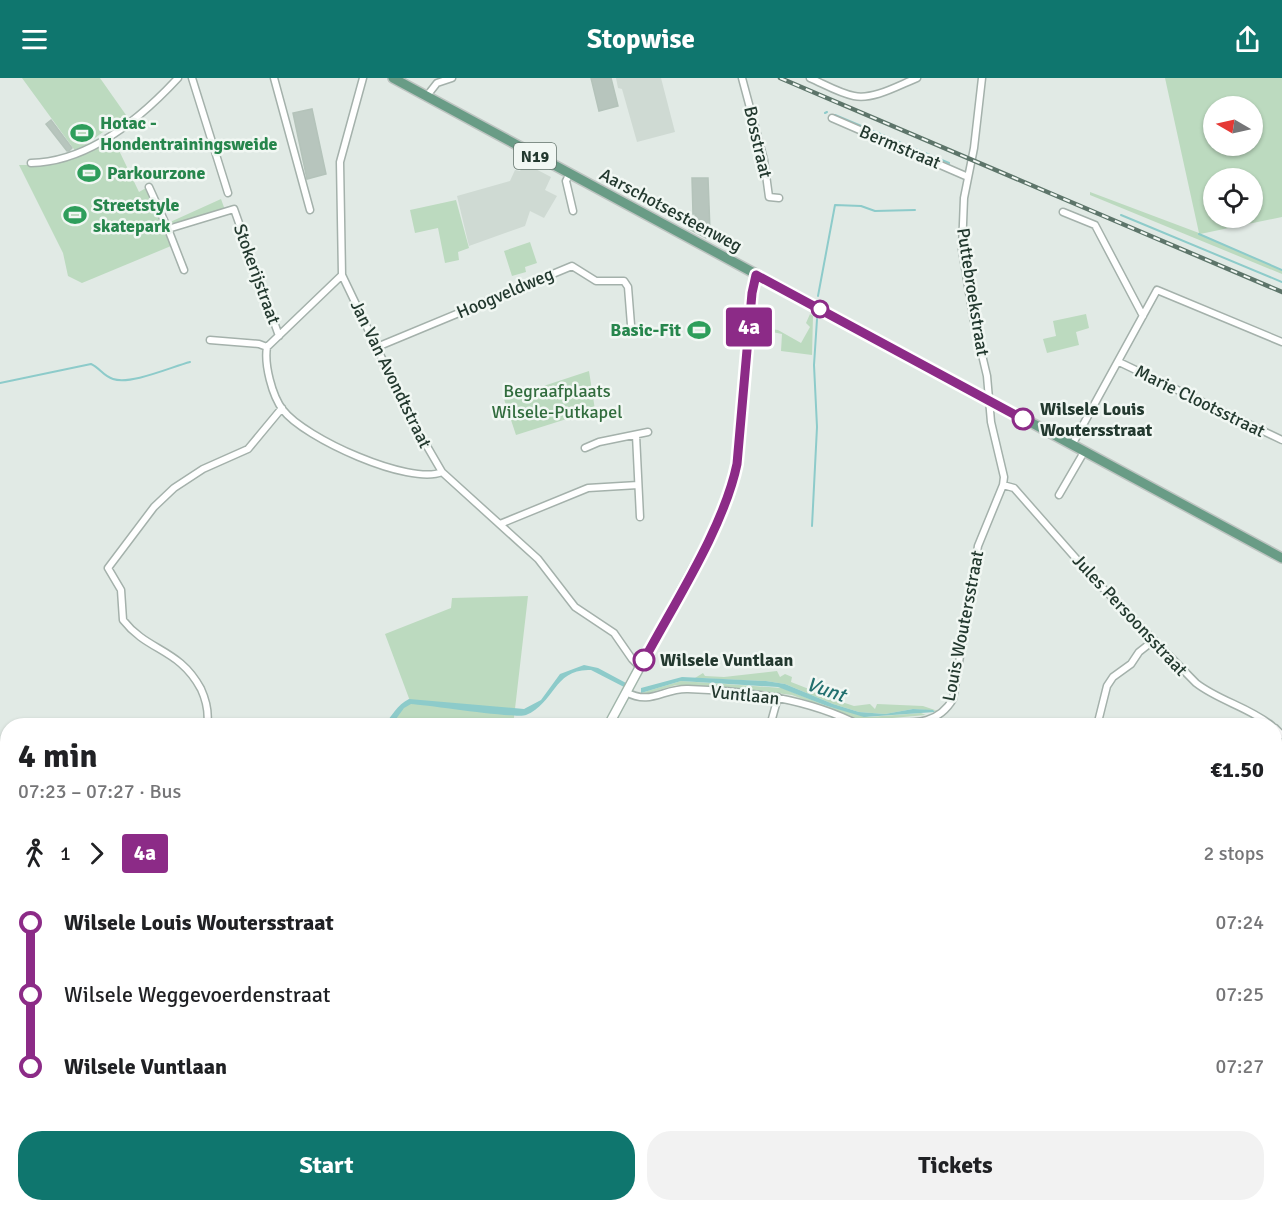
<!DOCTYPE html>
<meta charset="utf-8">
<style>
body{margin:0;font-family:Signika,sans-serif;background:#f2f2f2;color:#202124;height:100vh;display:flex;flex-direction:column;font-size:22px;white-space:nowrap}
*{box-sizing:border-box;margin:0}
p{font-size:20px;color:#757577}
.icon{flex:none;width:33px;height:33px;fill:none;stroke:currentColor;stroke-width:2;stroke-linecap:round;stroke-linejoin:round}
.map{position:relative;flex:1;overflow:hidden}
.drawer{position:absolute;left:0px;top:640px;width:1282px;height:494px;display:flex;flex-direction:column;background:#fff;border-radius:24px 24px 0 0;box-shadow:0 2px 4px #0004}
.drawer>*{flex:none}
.badge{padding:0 12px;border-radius:4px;font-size:21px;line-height:39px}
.needle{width:39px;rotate:279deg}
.tools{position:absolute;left:1203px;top:18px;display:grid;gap:12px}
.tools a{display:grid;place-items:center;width:60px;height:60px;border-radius:50%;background:#fff;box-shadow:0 2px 4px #0004;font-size:30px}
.map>.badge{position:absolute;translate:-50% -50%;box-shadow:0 0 0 3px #fff}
.legs{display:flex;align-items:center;gap:9px;height:66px;padding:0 18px;font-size:20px}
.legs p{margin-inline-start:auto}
.overview{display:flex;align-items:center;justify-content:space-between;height:102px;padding:0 18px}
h1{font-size:33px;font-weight:700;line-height:45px}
.cta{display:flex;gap:12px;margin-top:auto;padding:12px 18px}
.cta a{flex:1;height:69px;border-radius:24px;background:#0f766e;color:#fff;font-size:24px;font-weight:700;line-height:69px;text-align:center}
.cta a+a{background:#f2f2f2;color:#202124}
ul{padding:0 18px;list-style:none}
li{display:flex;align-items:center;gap:21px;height:72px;font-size:22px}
li i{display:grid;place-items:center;width:9px;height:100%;margin:0 8px;background:currentColor}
li i::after{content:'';width:15px;height:15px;margin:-8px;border:4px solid;border-radius:50%;background:#fff}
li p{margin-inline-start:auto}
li:first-child i{background:linear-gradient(#0000 50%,currentColor 0)}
li:last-child i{background:linear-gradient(currentColor 50%,#0000 0)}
header{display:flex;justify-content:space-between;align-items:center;height:78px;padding:0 18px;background:#0f766e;color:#fff;font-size:27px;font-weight:700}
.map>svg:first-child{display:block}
.built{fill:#cfdad3}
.green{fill:#bcdabf;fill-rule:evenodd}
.water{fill:#8dcbca}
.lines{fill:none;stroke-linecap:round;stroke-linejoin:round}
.stream{stroke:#8dcbca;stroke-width:2}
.building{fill:#b7c5bd;stroke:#b4c3ba;stroke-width:1.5}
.street-casing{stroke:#a4b1ab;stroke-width:9}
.secondary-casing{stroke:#a1b5aa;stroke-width:11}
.primary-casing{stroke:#bdc4c1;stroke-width:12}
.street{stroke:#fff;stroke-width:6}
.secondary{stroke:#fff;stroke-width:8}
.primary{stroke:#699c86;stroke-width:9}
.rail-casing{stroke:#5d756a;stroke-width:4.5}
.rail{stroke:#f1f7f3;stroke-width:2;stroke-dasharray:7;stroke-linecap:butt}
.line-1-casing{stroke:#fff;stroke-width:14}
.line-1{stroke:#8c2b87;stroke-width:9}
.stop-1-dot{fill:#fff;stroke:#8c2b87;stroke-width:3}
.labels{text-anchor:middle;stroke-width:5;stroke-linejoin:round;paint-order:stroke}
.shield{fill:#f1f7f3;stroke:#61726a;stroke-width:1.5}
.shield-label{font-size:16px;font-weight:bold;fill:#23392f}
.leisure-label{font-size:18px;font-weight:bold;fill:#27864d;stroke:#f1f7f3;text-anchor:start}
.street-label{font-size:18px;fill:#23392f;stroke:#f1f7f3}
.park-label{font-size:18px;fill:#316c3d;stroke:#f1f7f3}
.stop-label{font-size:18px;font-weight:bold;fill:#23392f;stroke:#f1f7f3;text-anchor:start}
.water-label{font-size:20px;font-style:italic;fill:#22706f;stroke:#f1f7f3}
</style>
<header><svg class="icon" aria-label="menu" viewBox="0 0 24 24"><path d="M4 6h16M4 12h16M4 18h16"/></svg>Stopwise<svg class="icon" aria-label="share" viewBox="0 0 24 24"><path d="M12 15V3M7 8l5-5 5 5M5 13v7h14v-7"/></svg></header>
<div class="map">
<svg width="1282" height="1133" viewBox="0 0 1282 1133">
<rect width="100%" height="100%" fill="#e1eae5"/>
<path class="built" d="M616 0H661L675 54 637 64 622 11 618 10Z
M524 85 551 99 545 112 557 118 544 140 530 133 525 148 469 168 457 118 510 103 515 92 520 93Z"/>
<path class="green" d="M22 0H100L126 37 76 74Z
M1165 0H1282V139L1200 156 1282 192V196L1090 117V114L1199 155ZM1252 28V68H1214V28ZM1252 100V140H1214V100Z
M112 58 139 114 146 110 171 168 82 205 68 198 63 175 19 87C51 87 88 82 112 58Z
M221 121 225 132 175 147 168 145Z
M456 122 469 170 458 174 459 182 445 185 438 150 415 155 410 132Z
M530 164 537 185 525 189 526 194 512 198 504 173Z
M756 232 763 233 762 250 778 252 801 265 810 249 806 245 810 236 813 238 812 277 781 273 782 256 762 252 761 260 753 259Z
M1086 236 1089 250 1076 254 1079 267 1047 275 1043 261 1056 258 1053 243Z
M589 293 595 332 516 357 504 321Z
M528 518 513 648H391L402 628 410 623 385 556 451 530 452 520Z
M777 593 780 599 785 596 792 599 791 604 842 624 854 628 870 626 875 631 877 626 923 628 938 633 913 631 885 636 859 634 833 626 785 606 766 603 695 600 703 595 705 598 724 599Z
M681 603 782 610 827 628 869 639 921 635 926 637 881 641 867 645 792 617 718 608 676 607 642 617 641 615Z
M0 1117 7 1118 8 1126 40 1127 54 1133H0Z
M619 1126 641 1128 642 1126 686 1127 683 1133H550L546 1127Z
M284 1127H380C357 1133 326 1133 304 1130L295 1133Z"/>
<path class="water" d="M584 587 598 590 626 605 624 609 591 592C554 590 555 625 526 637 517 641 428 627 411 626L404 630 391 648H383C392 638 397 627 409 621L524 631 541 622 560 596Z
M682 599 766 603 785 606 833 626 859 634 885 636 913 631 933 632 935 634 864 639 827 628 778 609 681 603 641 615V610Z"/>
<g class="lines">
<path class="stream" d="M825 35 827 34
M835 37 890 60
M894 62 949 85
M1121 137 1282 204
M1199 156 1282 192
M818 218 835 127 861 128 875 133 915 132
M0 305 91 286C100 290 103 298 113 301 131 307 171 289 190 284
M812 448 817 349 814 287 817 241"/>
</g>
<path class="building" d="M591 0H611L618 28 599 33Z
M312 31 326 96 307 101 293 35Z
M51 42 72 70 69 73H67L46 46Z
M692 100H708L710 153 706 160 689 151 696 136H693Z"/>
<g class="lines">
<g class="street-casing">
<path id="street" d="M192 0 228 115
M274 0 310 132
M363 0 340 84 342 197 410 339 442 394
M742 0 764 82 769 119 779 120
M810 0C824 6 839 15 854 18 874 22 899 7 917 0
M426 19 437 5 452 0
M832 40 968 99
M31 85C89 84 140 41 178 0
M569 97 566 103 573 133
M149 109 168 151 234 131 279 258
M1063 134 1095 147 1143 238
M168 151 184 192
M210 262 259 266 267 269
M267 269C264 286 272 318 283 332 304 360 410 408 442 394L538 481 575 529 614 555 632 581 640 589
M267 269 342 197
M377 269 572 188 596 203H624L628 209 631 247
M1119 284 1282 362
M636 357 640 439
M1072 367 1157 212 1282 264
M585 370 599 364 648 354
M1003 407 1014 410 1095 502 1196 605C1219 623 1249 629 1272 648
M1059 417 1084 374
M500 446 588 410 638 407
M626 614C651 628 663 610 688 611 747 613 808 620 861 648
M207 648C209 636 206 622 201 611 179 570 148 574 123 542L121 512 108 490 154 429 174 410 203 391 248 371 282 330
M770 648 778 619
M875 648 879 645C908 644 936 650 953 621L978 468 1003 407 1004 399 991 344 987 298 973 239 962 171 964 120 974 70 982 0
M1097 648 1107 608 1113 599 1131 586 1139 574 1153 563
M1275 650 1282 657
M1275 810 1282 809
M1275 957 1282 955
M0 982 8 973
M0 994 8 1005
M163 1126 174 1133
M501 1126 504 1133
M106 1133 111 1126
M293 1133 294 1131"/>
</g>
<g class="secondary-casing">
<path id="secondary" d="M608 648 709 461 732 409 737 386 752 215 756 197
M485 1133V1126"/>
</g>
<g class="primary-casing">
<path id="primary" d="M393 0 1282 480"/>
</g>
<use href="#street" class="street"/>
<use href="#secondary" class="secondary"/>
<use href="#primary" class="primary"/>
<g class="rail-casing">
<path id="rail" d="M780 0 1282 214"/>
</g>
<use href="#rail" class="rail"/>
</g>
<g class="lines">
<g class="line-1-casing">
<path id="line-1" d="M644 582C675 524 724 449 737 386L752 215 756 197 1023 341"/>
</g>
<use href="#line-1" class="line-1"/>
</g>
<defs>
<g id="stadium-bare" transform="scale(1.8)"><path d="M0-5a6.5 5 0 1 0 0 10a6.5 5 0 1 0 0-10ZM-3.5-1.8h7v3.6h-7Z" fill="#2e9e5b" stroke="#f1f7f3" stroke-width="2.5" paint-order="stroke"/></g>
</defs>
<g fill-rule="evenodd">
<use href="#stadium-bare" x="82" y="55"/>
<use href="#stadium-bare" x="89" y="95"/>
<use href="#stadium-bare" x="75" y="137"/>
<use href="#stadium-bare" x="699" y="252"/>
</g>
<g class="stop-1-dot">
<circle cx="820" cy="231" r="8"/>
<circle cx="1023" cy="341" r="10"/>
<circle cx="644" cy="582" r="10"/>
</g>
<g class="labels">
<rect class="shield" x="514" y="65" width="42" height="26" rx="4.5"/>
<g class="shield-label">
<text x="535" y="84">N19</text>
</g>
<g class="leisure-label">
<text x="100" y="51">Hotac -<tspan x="100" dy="21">Hondentrainingsweide</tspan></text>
<text x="107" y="101">Parkourzone</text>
<text x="93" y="133">Streetstyle<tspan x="93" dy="21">skatepark</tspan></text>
<text x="681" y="258" text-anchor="end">Basic-Fit</text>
</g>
<g class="street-label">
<text transform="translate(758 64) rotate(77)" y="6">Bosstraat</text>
<text transform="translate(900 69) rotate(23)" y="6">Bermstraat</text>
<text transform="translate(671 132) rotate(28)" y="6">Aarschotsesteenweg</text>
<text transform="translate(257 196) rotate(70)" y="6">Stokerijstraat</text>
<text transform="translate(973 214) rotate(81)" y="6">Puttebroekstraat</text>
<text transform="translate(505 215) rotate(-23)" y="6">Hoogveldweg</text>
<text transform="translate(391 296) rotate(64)" y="6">Jan Van Avondtstraat</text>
<text transform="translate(1200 323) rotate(26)" y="6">Marie Clootsstraat</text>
<text transform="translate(1130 537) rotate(47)" y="6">Jules Persoonsstraat</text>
<text transform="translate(963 548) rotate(-79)" y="6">Louis Woutersstraat</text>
<text transform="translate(745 617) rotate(6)" y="6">Vuntlaan</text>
</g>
<g class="park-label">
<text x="557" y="319">Begraafplaats<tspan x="557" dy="21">Wilsele-Putkapel</tspan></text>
</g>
<g class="stop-label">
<text x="1040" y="337">Wilsele Louis<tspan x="1040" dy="21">Woutersstraat</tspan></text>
<text x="660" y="588">Wilsele Vuntlaan</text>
</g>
<g class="water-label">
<text transform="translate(826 611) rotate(19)" y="7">Vunt</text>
</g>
</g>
</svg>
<div class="tools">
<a><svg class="needle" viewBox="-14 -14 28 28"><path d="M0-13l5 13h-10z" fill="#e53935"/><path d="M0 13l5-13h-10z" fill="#757577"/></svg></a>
<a><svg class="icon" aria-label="locate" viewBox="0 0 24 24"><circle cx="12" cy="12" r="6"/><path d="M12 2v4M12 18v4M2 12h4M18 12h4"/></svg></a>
</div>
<b class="badge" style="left:749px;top:249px;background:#8c2b87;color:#fff">4a</b>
<section class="drawer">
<div class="overview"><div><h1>4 min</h1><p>07:23 – 07:27 · Bus</p></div><b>€1.50</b></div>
<div class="legs"><svg class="icon" aria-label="walk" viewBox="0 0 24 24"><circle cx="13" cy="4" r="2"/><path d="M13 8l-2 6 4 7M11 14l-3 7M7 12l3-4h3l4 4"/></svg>1<svg class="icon" aria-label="forward" viewBox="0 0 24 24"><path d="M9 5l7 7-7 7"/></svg><b class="badge" style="background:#8c2b87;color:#fff">4a</b><p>2 stops</p></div>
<ul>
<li><i style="color:#8c2b87"></i><b>Wilsele Louis Woutersstraat</b><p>07:24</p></li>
<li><i style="color:#8c2b87"></i><span>Wilsele Weggevoerdenstraat</span><p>07:25</p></li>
<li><i style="color:#8c2b87"></i><b>Wilsele Vuntlaan</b><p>07:27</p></li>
</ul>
<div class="cta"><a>Start</a><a>Tickets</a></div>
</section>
</div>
